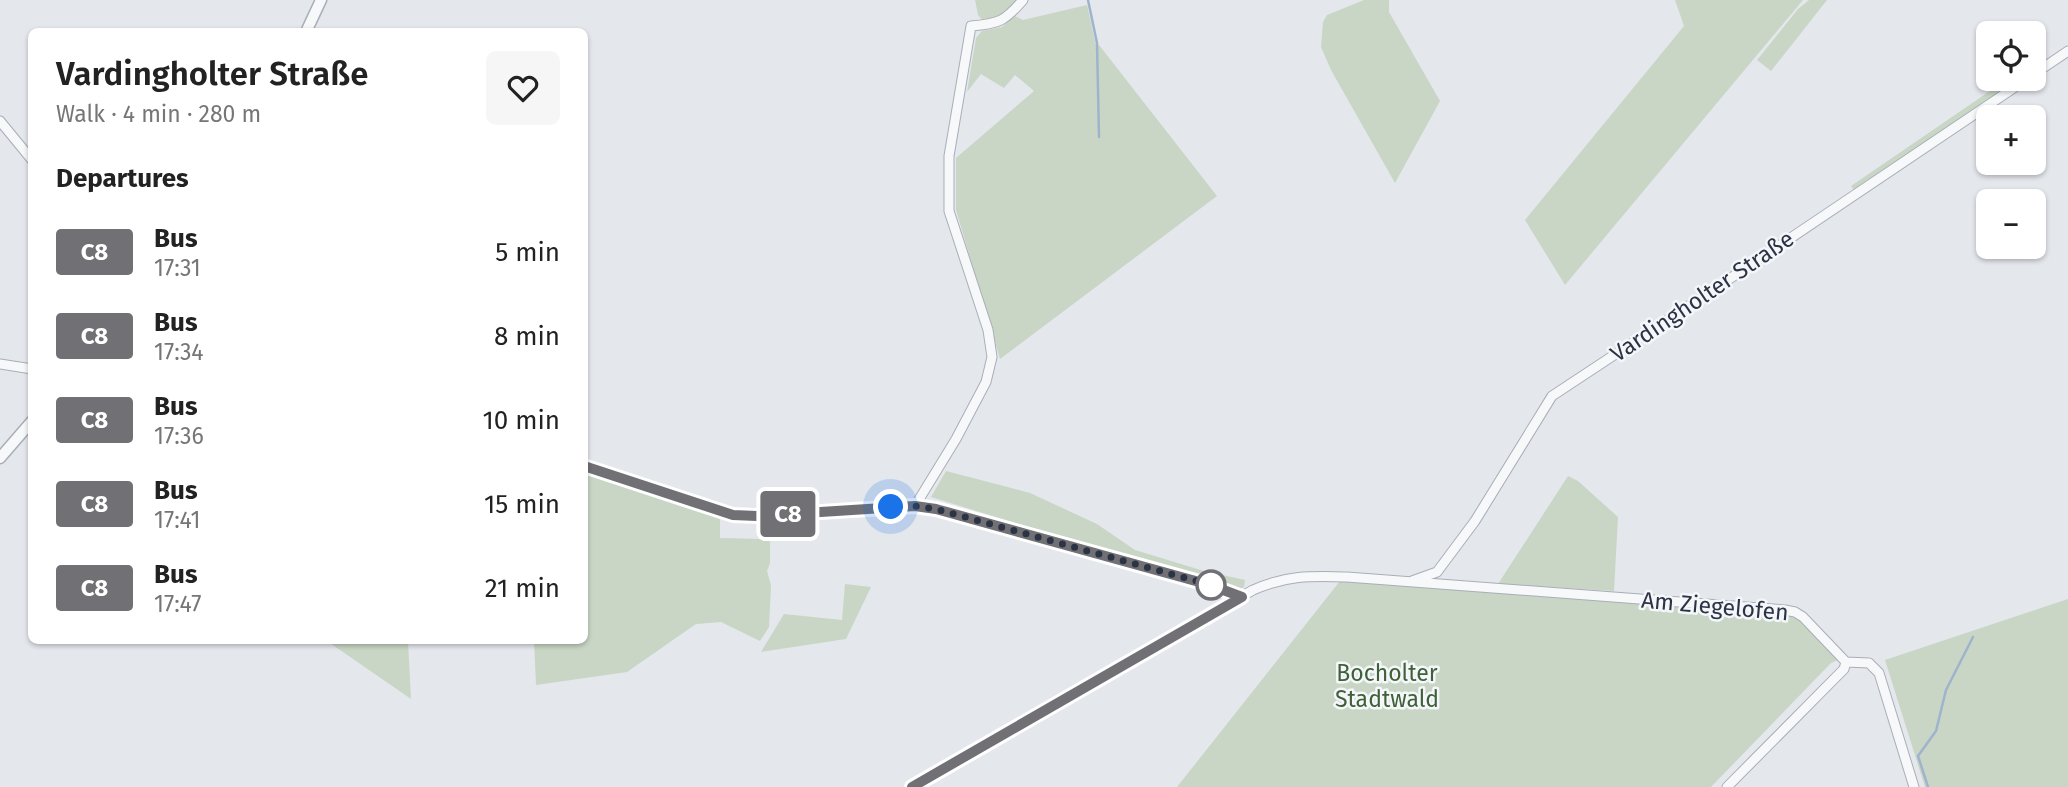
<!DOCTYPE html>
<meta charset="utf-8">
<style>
body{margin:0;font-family:"Fira Sans",sans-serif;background:#f6f6f6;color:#222;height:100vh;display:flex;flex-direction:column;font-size:26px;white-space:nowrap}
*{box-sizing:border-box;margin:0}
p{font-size:23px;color:#767676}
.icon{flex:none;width:38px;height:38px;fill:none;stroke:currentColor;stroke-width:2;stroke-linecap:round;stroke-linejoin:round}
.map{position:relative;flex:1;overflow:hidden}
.drawer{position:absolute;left:28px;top:28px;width:560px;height:616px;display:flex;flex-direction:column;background:#fff;border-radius:10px;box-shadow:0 2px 5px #0004}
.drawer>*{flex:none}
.badge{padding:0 14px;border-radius:5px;font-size:24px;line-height:46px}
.tools{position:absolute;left:1976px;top:21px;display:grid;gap:14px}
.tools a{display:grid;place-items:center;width:70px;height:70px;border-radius:10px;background:#fff;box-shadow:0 2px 5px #0004;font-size:35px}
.you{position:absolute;width:35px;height:35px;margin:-18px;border:5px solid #fff;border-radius:50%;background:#1a73e8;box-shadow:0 0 0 10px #1a73e833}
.map>.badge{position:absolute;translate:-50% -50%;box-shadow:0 0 0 4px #fff}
h2{padding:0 28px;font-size:26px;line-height:63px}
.round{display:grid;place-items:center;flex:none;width:74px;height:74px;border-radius:10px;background:#f6f6f6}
.headline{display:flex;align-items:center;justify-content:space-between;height:119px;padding:0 28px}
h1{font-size:33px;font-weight:600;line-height:52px}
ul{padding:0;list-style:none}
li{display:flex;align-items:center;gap:21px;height:84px;padding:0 28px}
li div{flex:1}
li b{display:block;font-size:26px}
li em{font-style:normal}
li .badge{min-width:77px;font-weight:700;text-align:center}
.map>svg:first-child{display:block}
.green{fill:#c9d6c5}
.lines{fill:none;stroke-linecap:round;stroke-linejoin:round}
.stream{stroke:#9fb4cc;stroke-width:2.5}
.minor-casing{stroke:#a9aeb7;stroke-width:11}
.tertiary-casing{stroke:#a9aeb7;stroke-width:13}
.minor{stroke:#f7f8fa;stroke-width:9}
.tertiary{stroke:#f7f8fa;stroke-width:10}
.line-casing{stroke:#fff;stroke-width:16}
.line{stroke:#707075;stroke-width:10}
.walk{stroke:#2b3445;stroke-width:7;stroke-dasharray:0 12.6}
.stop-dot{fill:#fff;stroke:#707075;stroke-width:3.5}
.labels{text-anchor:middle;stroke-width:5;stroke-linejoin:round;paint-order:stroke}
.street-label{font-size:23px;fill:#2b3445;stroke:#f4f6f9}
.park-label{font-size:23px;fill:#3f6138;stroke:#f4f6f9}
</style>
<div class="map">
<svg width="2068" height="787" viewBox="0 0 2068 787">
<rect width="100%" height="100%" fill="#e4e7ec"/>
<path class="green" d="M975 0H1017C1006 12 1000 20 983 21L978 15Z
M1364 0H1389V12L1440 101 1395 183 1331 70 1321 47 1323 22 1327 15Z
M1675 0H1803L1565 285 1525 220 1684 26Z
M1809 0H1827L1771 71 1757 60 1798 9Z
M1087 5 1096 46 1099 45 1217 196 1000 359 956 210V158L1034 91 1015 75 1004 88 981 74 967 92 976 38 982 31 1002 27 1015 16 1023 20Z
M2013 79H2022L1854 190 1851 186 1987 93Z
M946 471 1030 493 1097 524 1135 550 1204 571 1245 580 1244 587 1237 591 931 497Z
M585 472 720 518V538L770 539V563L767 571 771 585 769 627 760 641 721 622 696 624 627 672 536 685 534 641 584 640Z
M1568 476 1578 481 1618 517 1614 591 1498 584Z
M1340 581 1789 613 1799 618 1840 659 1831 663 1711 787H1177Z
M845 584 871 587 846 639 761 652 784 614 842 620Z
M2068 599V787H1925L1885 660Z
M327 641H408L411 699Z"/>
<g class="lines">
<path class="stream" d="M1088 0 1097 43 1099 137
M1928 787 1918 756 1936 731 1946 690 1973 637"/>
<g class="minor-casing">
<path id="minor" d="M2034 74 2068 51
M0 121 32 160
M0 364 32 369
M584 466 732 515 757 516 915 506 936 509 1210 585 1242 597
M915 506 956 439 986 382 992 357 988 330 949 211V156L971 26C999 24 1005 21 1023 0
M1412 581 1437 572 1475 521 1552 396 1758 260 2027 79
M1846 662 1869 663 1879 673 1914 787
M912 787 1253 590C1287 575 1311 576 1347 577L1785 610 1795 612 1803 617 1846 662
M1727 787 1844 669 1846 662"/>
</g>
<g class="tertiary-casing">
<path id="tertiary" d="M306 32 321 0
M0 458 32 421"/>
</g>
<use href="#minor" class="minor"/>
<use href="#tertiary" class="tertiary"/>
</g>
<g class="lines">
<g class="line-casing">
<path id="line" d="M584 466 733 515 757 516 915 506 936 509 1210 585 1242 597 912 787"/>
</g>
<use href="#line" class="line"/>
<path class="walk" d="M891 507 915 506 936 509 1211 585"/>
</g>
<circle class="stop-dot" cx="1211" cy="585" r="14"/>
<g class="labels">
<g class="street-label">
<text transform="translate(1702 296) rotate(-34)" y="8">Vardingholter Straße</text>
<text transform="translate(1715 606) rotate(5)" y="8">Am Ziegelofen</text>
</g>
<g class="park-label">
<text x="1387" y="681">Bocholter<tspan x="1387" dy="26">Stadtwald</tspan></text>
</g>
</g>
</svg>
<div class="tools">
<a><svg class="icon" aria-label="locate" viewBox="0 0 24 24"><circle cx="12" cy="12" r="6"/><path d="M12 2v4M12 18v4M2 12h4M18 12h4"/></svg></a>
<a>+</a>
<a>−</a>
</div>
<div class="you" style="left:891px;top:507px"></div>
<b class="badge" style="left:788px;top:514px;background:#707075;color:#fff">C8</b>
<section class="drawer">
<div class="headline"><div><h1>Vardingholter Straße</h1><p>Walk · 4 min · 280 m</p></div><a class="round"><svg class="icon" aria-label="heart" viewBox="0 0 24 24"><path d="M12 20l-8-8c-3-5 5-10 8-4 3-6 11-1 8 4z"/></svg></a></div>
<h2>Departures</h2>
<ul>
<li><span class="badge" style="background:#707075;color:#fff">C8</span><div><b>Bus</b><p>17:31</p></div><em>5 min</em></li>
<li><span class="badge" style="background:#707075;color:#fff">C8</span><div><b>Bus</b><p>17:34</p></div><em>8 min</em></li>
<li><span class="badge" style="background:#707075;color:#fff">C8</span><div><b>Bus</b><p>17:36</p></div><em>10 min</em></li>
<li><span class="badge" style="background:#707075;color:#fff">C8</span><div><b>Bus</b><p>17:41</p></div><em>15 min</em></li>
<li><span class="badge" style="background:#707075;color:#fff">C8</span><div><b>Bus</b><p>17:47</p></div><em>21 min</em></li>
</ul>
</section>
</div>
